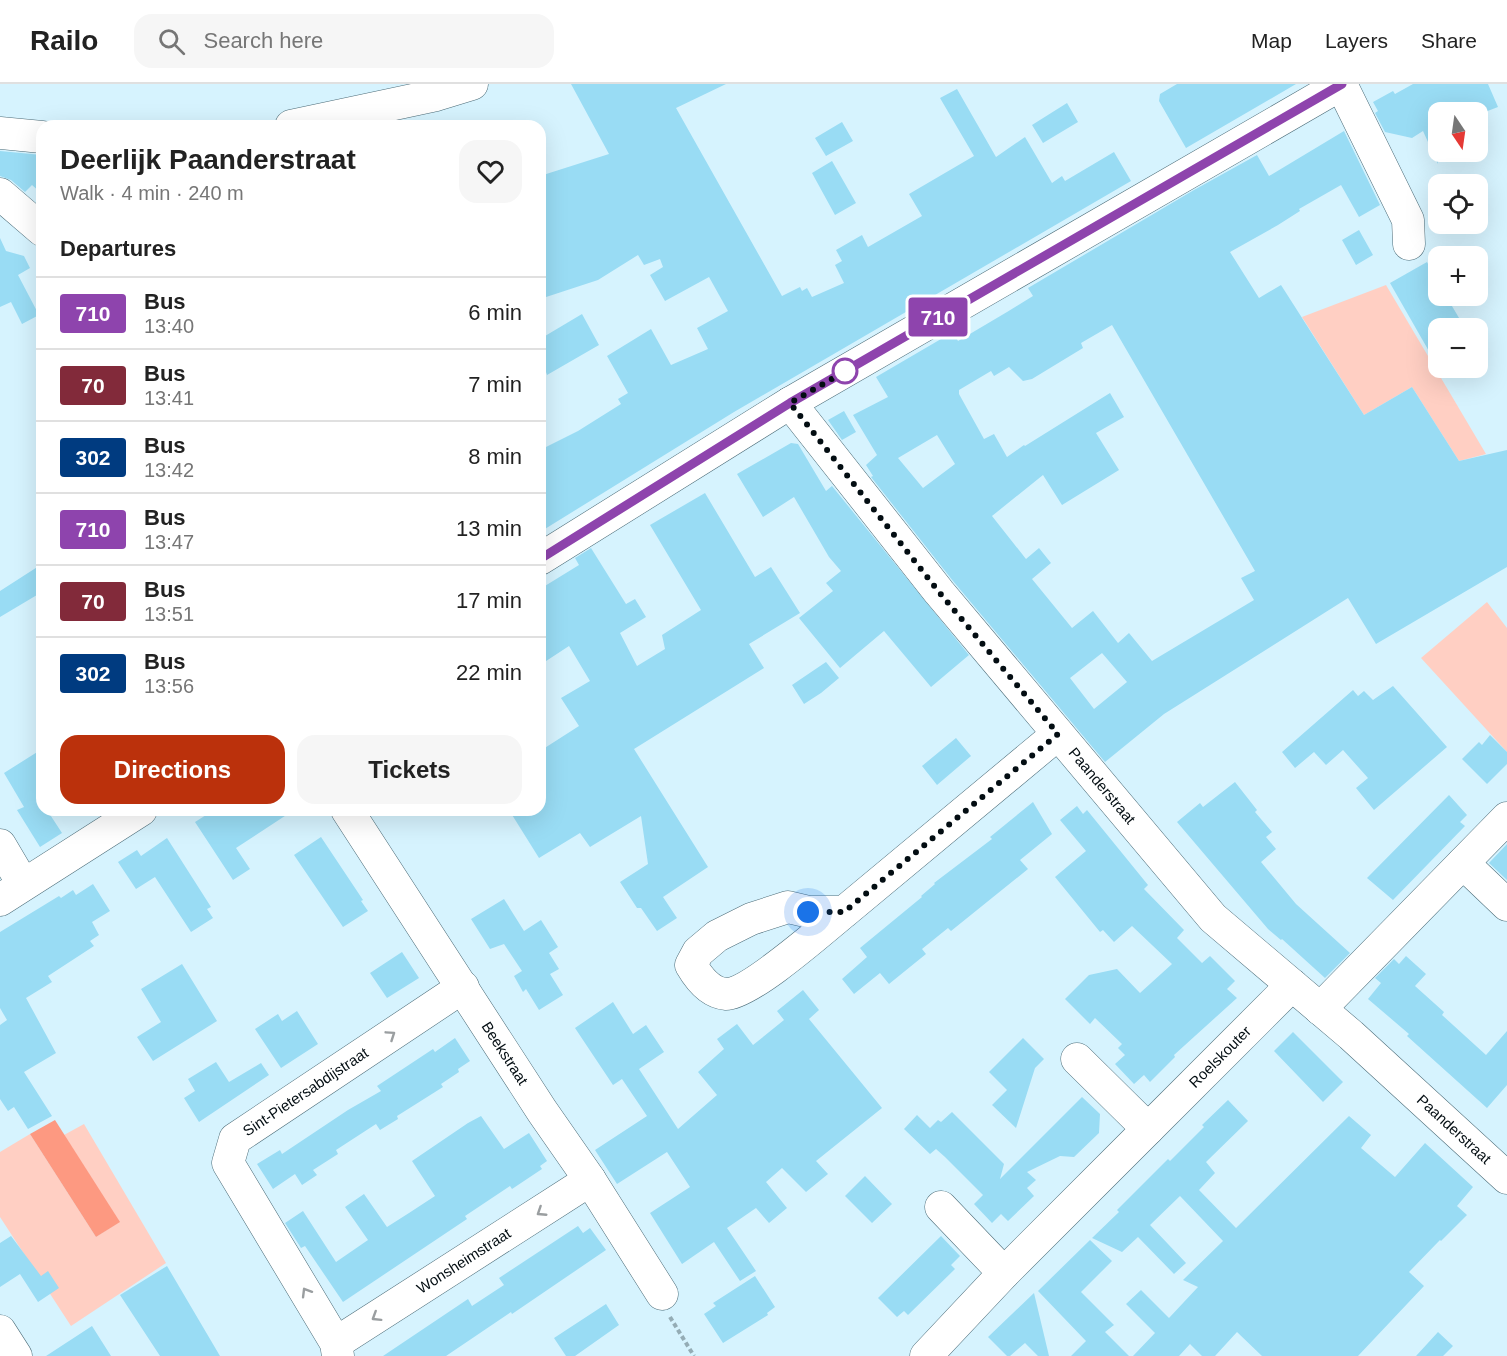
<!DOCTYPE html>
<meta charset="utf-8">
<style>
body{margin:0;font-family:Helvetica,sans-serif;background:#f6f6f6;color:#222;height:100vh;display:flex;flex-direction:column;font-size:22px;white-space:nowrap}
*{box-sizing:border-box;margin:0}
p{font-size:20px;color:#767676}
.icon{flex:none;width:33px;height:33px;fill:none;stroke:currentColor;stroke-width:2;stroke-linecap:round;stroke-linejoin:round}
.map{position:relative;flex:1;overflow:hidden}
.panel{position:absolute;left:36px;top:36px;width:510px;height:696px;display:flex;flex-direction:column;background:#fff;border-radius:18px;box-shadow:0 6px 24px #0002}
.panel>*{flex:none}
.badge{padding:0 12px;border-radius:4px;font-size:21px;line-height:39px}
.needle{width:39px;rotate:167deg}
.buttons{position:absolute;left:1428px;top:18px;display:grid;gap:12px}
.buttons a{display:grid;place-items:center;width:60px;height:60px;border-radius:12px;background:#fff;box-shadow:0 6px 24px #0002;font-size:30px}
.you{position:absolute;width:30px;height:30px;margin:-15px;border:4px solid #fff;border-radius:50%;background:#1a73e8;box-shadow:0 0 0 9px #1a73e833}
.map>.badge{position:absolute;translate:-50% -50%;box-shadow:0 0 0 3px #fff}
h2{padding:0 24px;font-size:22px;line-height:54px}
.round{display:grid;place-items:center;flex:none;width:63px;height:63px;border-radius:18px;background:#f6f6f6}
.head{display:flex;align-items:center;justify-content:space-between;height:102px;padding:0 24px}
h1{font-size:28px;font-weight:600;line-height:45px}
.cta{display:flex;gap:12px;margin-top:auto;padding:12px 24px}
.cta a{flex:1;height:69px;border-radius:18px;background:#bb310c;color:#fff;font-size:24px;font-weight:600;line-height:69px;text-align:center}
.cta a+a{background:#f6f6f6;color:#222}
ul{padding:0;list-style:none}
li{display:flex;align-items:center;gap:18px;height:72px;padding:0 24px;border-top:2px solid #e0e0e0}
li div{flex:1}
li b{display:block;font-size:22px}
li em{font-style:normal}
li .badge{min-width:66px;font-weight:700;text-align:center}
header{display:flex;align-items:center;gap:36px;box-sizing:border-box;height:84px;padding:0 30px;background:#fff;border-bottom:2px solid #e0e0e0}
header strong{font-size:28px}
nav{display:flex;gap:33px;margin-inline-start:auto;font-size:21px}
.search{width:420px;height:54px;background:#f6f6f6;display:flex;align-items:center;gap:15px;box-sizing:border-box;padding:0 21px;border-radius:18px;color:#767676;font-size:22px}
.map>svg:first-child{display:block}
.green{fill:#ffcfc3}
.forest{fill:#fd9981}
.building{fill:#99dcf4;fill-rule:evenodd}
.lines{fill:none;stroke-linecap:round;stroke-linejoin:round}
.minor-casing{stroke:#4c6c78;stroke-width:33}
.path{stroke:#94acb5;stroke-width:4;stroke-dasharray:4.5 3;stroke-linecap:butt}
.minor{stroke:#fff;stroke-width:32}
.oneway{stroke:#9a9ea0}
.line-casing{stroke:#fff;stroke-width:14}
.line{stroke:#8e44ad;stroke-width:9}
.walk{stroke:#030d12;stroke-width:6;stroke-dasharray:0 10.8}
.stop-dot{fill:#fff;stroke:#8e44ad;stroke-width:3}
.labels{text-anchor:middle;stroke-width:4.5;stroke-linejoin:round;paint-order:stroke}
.street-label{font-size:15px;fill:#030d12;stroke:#fff}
</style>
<header>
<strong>Railo</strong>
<div class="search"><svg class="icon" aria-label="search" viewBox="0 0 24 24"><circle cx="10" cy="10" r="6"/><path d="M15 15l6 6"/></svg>Search here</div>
<nav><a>Map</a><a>Layers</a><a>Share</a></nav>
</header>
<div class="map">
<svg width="1507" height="1272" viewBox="0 0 1507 1272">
<rect width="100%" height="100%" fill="#d6f3fe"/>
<path class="green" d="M1386 201 1486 370 1459 377 1412 303 1364 331 1302 233Z
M1487 518 1507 544V668L1421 574Z
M84 1040 166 1179 71 1242 0 1133V1068L30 1050 96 1153 119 1138 64 1051Z"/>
<path class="forest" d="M55 1036 120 1138 96 1153 30 1050Z"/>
<path class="building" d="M571 0H726L676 24 782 212 800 203 802 207 807 204 812 213 844 199 835 181 842 177 836 166 862 151 868 163 922 132 909 110 974 72 940 14 957 5 996 73 1025 53 1052 99 1062 92 1065 97 1114 68 1131 97 734 328 540 448V366L578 347 621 320 618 315 628 309 607 272 651 245 671 281 708 265 697 244 728 227 709 193 665 217 650 191 663 183 660 175 644 181 638 171 598 196 540 215V92L609 70Z
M1177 0H1296L1186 64 1159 17 1160 10Z
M1413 0H1488L1498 23 1485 28H1467L1465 23 1452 28H1438V80L1423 47 1412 54 1385 48 1375 29 1378 27 1373 18 1393 7 1395 10Z
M1067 19 1078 38 1043 59 1032 41Z
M842 38 853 57 826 72 815 54Z
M1344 47 1380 121 1359 133 1341 101 1299 125 1300 127 1278 141 1230 168 1259 214 1281 201 1364 331 1412 303 1459 377 1507 366V483L1376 560 1348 514 1164 630 1105 678 953 497 871 393 873 392 866 381 877 371 853 331 888 313 876 293 953 248 958 257 1007 228 1033 212 1028 204 1194 106 1257 71 1269 92ZM1112 241 1255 487 1241 494 1254 516 1152 577 1129 549 1118 559 1093 527 1072 544 1032 495 1051 479 1039 464 1026 475 992 432 1043 391 1062 421 1119 386 1096 349 1124 333 1110 309 1025 362 1024 361 1007 373 994 350 984 355 959 310V306L991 287 994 292 1009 283 1023 297 1032 295 1083 264 1081 259ZM937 351 955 380 923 404 898 374ZM1102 569 1127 598 1094 625 1070 594Z
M0 67 42 71V110L32 101 25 108 11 96 0 92Z
M832 77 856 119 835 131 812 89Z
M1359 146 1373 171 1356 181 1342 156Z
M0 154 6 167 24 172 30 184 18 191 39 231 22 240 11 218 0 223Z
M1427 178 1438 198V212H1446L1465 244H1438V283L1390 199Z
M582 230 599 261 547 291 546 288 540 291V255Z
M844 327 856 348 842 356 828 336Z
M791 359 798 360 826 407 832 402 969 571 931 603 884 547 840 584 799 534 833 507 826 499 841 487 829 473 794 413 763 433 737 390Z
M705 409 755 493 771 483 800 529 749 560 764 584 634 665 708 783 663 813 677 834 657 847 641 824H637L620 798 648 780 641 732 590 763 580 749 539 774 509 726H540V667L579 642 561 614 590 597 569 562 540 581V505L579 481 575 474 591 464 626 520 635 515 646 533 620 549 637 582 665 565 662 551 701 526 650 441Z
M42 480V508L0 533V507Z
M826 578 839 594 821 609 804 620 792 601Z
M1393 602 1447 663 1374 726 1356 704 1368 694 1343 666 1326 681 1314 668 1295 684 1282 668 1353 606 1358 612 1364 607 1373 616Z
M1490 651 1507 668V680L1487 700 1462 675 1479 658 1482 661Z
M956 654 971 672 937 701 922 682Z
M42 665V726H47L62 749 40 763 17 726 24 723 4 689Z
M1235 698 1257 726 1255 728 1272 748 1266 753 1276 765 1261 778 1296 820 1350 869 1325 894 1282 855 1281 856 1268 845 1177 738 1200 719 1203 723Z
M1449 711 1467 731 1460 738 1465 742 1393 816 1367 794Z
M1033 718 1052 750 1020 776 1028 785 951 847 948 844 922 865 926 870 889 900 880 889 854 910 842 895 867 873 860 864 922 813 921 812 935 800 934 799 992 755 990 753Z
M1077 722 1083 730 1087 726 1148 801 1144 805 1184 846 1177 854 1202 879 1210 872 1235 897 1227 905 1237 914 1174 971 1175 973 1150 998 1144 991 1134 1000 1115 980 1125 971 1118 964 1122 960 1095 934 1090 940 1065 915 1089 891 1117 885 1140 909 1172 880 1132 842 1114 858 1103 846 1100 848 1055 793 1086 767 1060 736Z
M214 726H294L236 764 250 785 233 796 195 738Z
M321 753 363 816 361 817 368 827 343 843 294 771Z
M167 754 211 823 207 825 213 834 191 848 155 793 136 805 118 778 137 766 141 772Z
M1507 760V796L1489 779Z
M93 800 110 827 92 838 99 851 90 857 94 862 48 892 52 898 26 914 56 969 24 988 52 1032 28 1045 14 1023 8 1027 0 1015V941L7 936 0 924V848L59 812 61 814 73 806 76 811Z
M504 815 524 847 541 836 558 863 549 869 559 885 550 890 563 911 539 926 526 905 523 908 514 892 522 887 504 860 490 865 471 835Z
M402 868 419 894 387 914 370 889Z
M1406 872 1426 890 1415 902 1444 928 1442 931 1486 971 1507 947V1001L1487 1024 1407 952 1409 950 1368 915 1381 899 1375 894 1394 875 1399 880Z
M182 880 217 937 153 977 137 953 161 938 141 905Z
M803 906 819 926 809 935 882 1024 816 1077 828 1090 806 1108 782 1084 766 1098 787 1124 769 1139 756 1124 727 1144 756 1187 740 1197 714 1158 682 1180 650 1129 690 1103 667 1068 617 1100 595 1066 647 1032 622 995 613 1001 575 944 613 918 633 950 646 941 664 968 639 985 678 1045 717 1011 698 988 724 965 717 955 737 940 753 961 784 936 777 927Z
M297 927 318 960 281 984 255 945 278 930 282 937Z
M1293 948 1343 998 1323 1018 1274 967Z
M455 954 470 977 458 985 459 988 441 1000 443 1003 397 1032 398 1035 380 1046 376 1040 336 1066 338 1070 313 1086 317 1091 302 1101 295 1090 273 1105 257 1080 280 1066 282 1070 348 1026 381 1007 377 1002 433 965 435 968Z
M1023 954 1044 975 1035 984 1016 1044 992 1021 1007 1006 989 988Z
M216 978 229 998 261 979 269 991 199 1038 184 1014 195 1007 188 995Z
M1082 1013 1100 1030 1099 1049 1074 1073 1060 1072 1027 1088 1036 1096 1027 1104 1034 1112 1008 1137 1001 1130 992 1139 974 1120 983 1111 945 1073 936 1065 930 1070 904 1045 917 1031 930 1044 938 1036 941 1038 952 1028 1004 1080 1000 1095Z
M1228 1016 1248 1037 1206 1078 1215 1089 1199 1106 1236 1144 1349 1032 1371 1051 1361 1064 1395 1093 1425 1059 1473 1103 1457 1122 1467 1131 1441 1157 1440 1156 1409 1188 1424 1202 1358 1272H1262L1237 1248 1215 1272H1202L1190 1260 1179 1272H1133L1155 1249 1126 1220 1141 1206 1169 1234 1198 1203 1183 1196 1223 1157 1180 1112 1150 1141 1186 1179 1174 1190 1138 1153 1122 1168 1092 1154 1119 1128 1117 1126 1168 1075 1170 1077 1204 1043 1202 1041Z
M481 1032 504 1065 529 1049 547 1077 540 1082 542 1085 512 1105 510 1102 465 1132 467 1135 343 1218 305 1162 301 1164 285 1139 303 1127 336 1178 368 1156 345 1123 364 1110 387 1143 409 1129 435 1112 412 1077 468 1039Z
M865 1092 892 1120 872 1139 845 1112Z
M578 1142 583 1149 590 1144 606 1166 512 1230 511 1228 446 1272H383L468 1215 472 1222 504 1201 499 1194Z
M11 1152 41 1192 48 1187 59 1204 38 1218 20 1190 0 1203V1159Z
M941 1152 960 1172 951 1181 955 1185 908 1231 904 1227 897 1233 878 1214Z
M1090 1156 1112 1177 1081 1208 1114 1241 1105 1248 1129 1272H1071L1086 1257 1038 1207Z
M167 1182 220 1272H160L120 1211Z
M755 1192 775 1223 767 1229 768 1231 723 1259 704 1230 716 1222 713 1219Z
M1034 1209 1049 1272H1038L1025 1259 1010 1272H1007L988 1253Z
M606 1220 619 1241 575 1272H566L554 1254Z
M92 1242 111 1272H46Z
M1438 1248 1453 1262 1443 1272H1416Z"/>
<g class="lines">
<g class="minor-casing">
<g id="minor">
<path d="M1341 0 1408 136 1409 160"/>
<path d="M291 42 436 11 472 0"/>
<path d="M0 49 42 53"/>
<path d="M0 110 42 146"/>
<path id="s1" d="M790 319 939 508 1213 834 1351 951 1507 1094"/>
<path d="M540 475 790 319 1342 0"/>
<path id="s2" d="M347 726 542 1027 590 1096 662 1210"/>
<path d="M0 761 23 800"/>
<path d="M1463 779 1507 821"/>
<path d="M0 816 141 726"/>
<path d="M844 828H809L788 823 751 835 717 852 698 868 691 881C698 893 710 909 726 910 750 910 823 845 844 828L1058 650"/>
<path d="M1320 925 1507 734"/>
<path id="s3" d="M1148 1045 1292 901"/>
<path d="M1004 1189 1148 1045 1077 975"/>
<path d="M0 1247 16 1272"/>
<path id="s4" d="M336 1259 590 1096"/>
<path id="s5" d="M338 1272 336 1259 228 1079 235 1055 463 903"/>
<path d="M926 1272 1004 1189 941 1123"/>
</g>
</g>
<path class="path" d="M670 1233 694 1272"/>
<use href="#minor" class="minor"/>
</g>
<defs><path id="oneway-chevron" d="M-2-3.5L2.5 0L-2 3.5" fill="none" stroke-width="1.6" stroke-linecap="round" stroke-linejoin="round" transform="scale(1.5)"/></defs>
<g class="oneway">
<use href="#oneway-chevron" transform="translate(391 951) rotate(-34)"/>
<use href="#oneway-chevron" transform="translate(541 1128) rotate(147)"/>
<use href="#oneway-chevron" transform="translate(306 1208) rotate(-121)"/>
<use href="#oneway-chevron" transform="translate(376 1233) rotate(148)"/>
</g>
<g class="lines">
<g class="line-casing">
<path id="line" d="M540 475 790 319 1342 0"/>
</g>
<use href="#line" class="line"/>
<path class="walk" d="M808 828H844L1058 650 939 508 790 319 851 284 845 287"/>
</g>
<circle class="stop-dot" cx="845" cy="287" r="12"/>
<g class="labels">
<g class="street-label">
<text dy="5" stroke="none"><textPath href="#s1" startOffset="494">Paanderstraat</textPath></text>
<text dy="5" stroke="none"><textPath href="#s2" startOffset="290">Beekstraat</textPath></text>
<text dy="5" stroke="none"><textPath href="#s3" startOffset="102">Roelskouter</textPath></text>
<text dy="5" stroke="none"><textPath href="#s5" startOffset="333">Sint-Pietersabdijstraat</textPath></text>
<text dy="5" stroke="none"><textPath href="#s1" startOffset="987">Paanderstraat</textPath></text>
<text dy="5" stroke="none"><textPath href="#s4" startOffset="152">Wonsheimstraat</textPath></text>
</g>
</g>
</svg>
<div class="buttons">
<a><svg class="needle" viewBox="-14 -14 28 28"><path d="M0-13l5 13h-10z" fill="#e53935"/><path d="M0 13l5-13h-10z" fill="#767676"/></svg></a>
<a><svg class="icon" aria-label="locate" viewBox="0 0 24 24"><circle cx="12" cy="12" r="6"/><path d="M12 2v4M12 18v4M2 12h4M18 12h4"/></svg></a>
<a>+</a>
<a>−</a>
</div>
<div class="you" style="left:808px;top:828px"></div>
<b class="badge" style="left:938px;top:233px;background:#8e44ad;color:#fff">710</b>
<section class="panel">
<div class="head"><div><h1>Deerlijk Paanderstraat</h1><p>Walk · 4 min · 240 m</p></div><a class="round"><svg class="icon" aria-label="heart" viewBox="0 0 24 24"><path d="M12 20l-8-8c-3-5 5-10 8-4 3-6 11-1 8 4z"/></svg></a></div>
<h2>Departures</h2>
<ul>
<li><span class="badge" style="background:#8e44ad;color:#fff">710</span><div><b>Bus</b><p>13:40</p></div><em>6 min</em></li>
<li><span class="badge" style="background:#822a3a;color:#fff">70</span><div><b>Bus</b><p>13:41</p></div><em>7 min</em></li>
<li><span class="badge" style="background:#003b80;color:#fff">302</span><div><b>Bus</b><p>13:42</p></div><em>8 min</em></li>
<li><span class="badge" style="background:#8e44ad;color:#fff">710</span><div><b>Bus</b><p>13:47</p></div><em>13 min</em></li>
<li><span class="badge" style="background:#822a3a;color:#fff">70</span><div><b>Bus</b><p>13:51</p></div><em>17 min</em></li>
<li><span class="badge" style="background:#003b80;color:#fff">302</span><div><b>Bus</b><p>13:56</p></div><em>22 min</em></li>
</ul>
<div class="cta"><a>Directions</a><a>Tickets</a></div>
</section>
</div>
